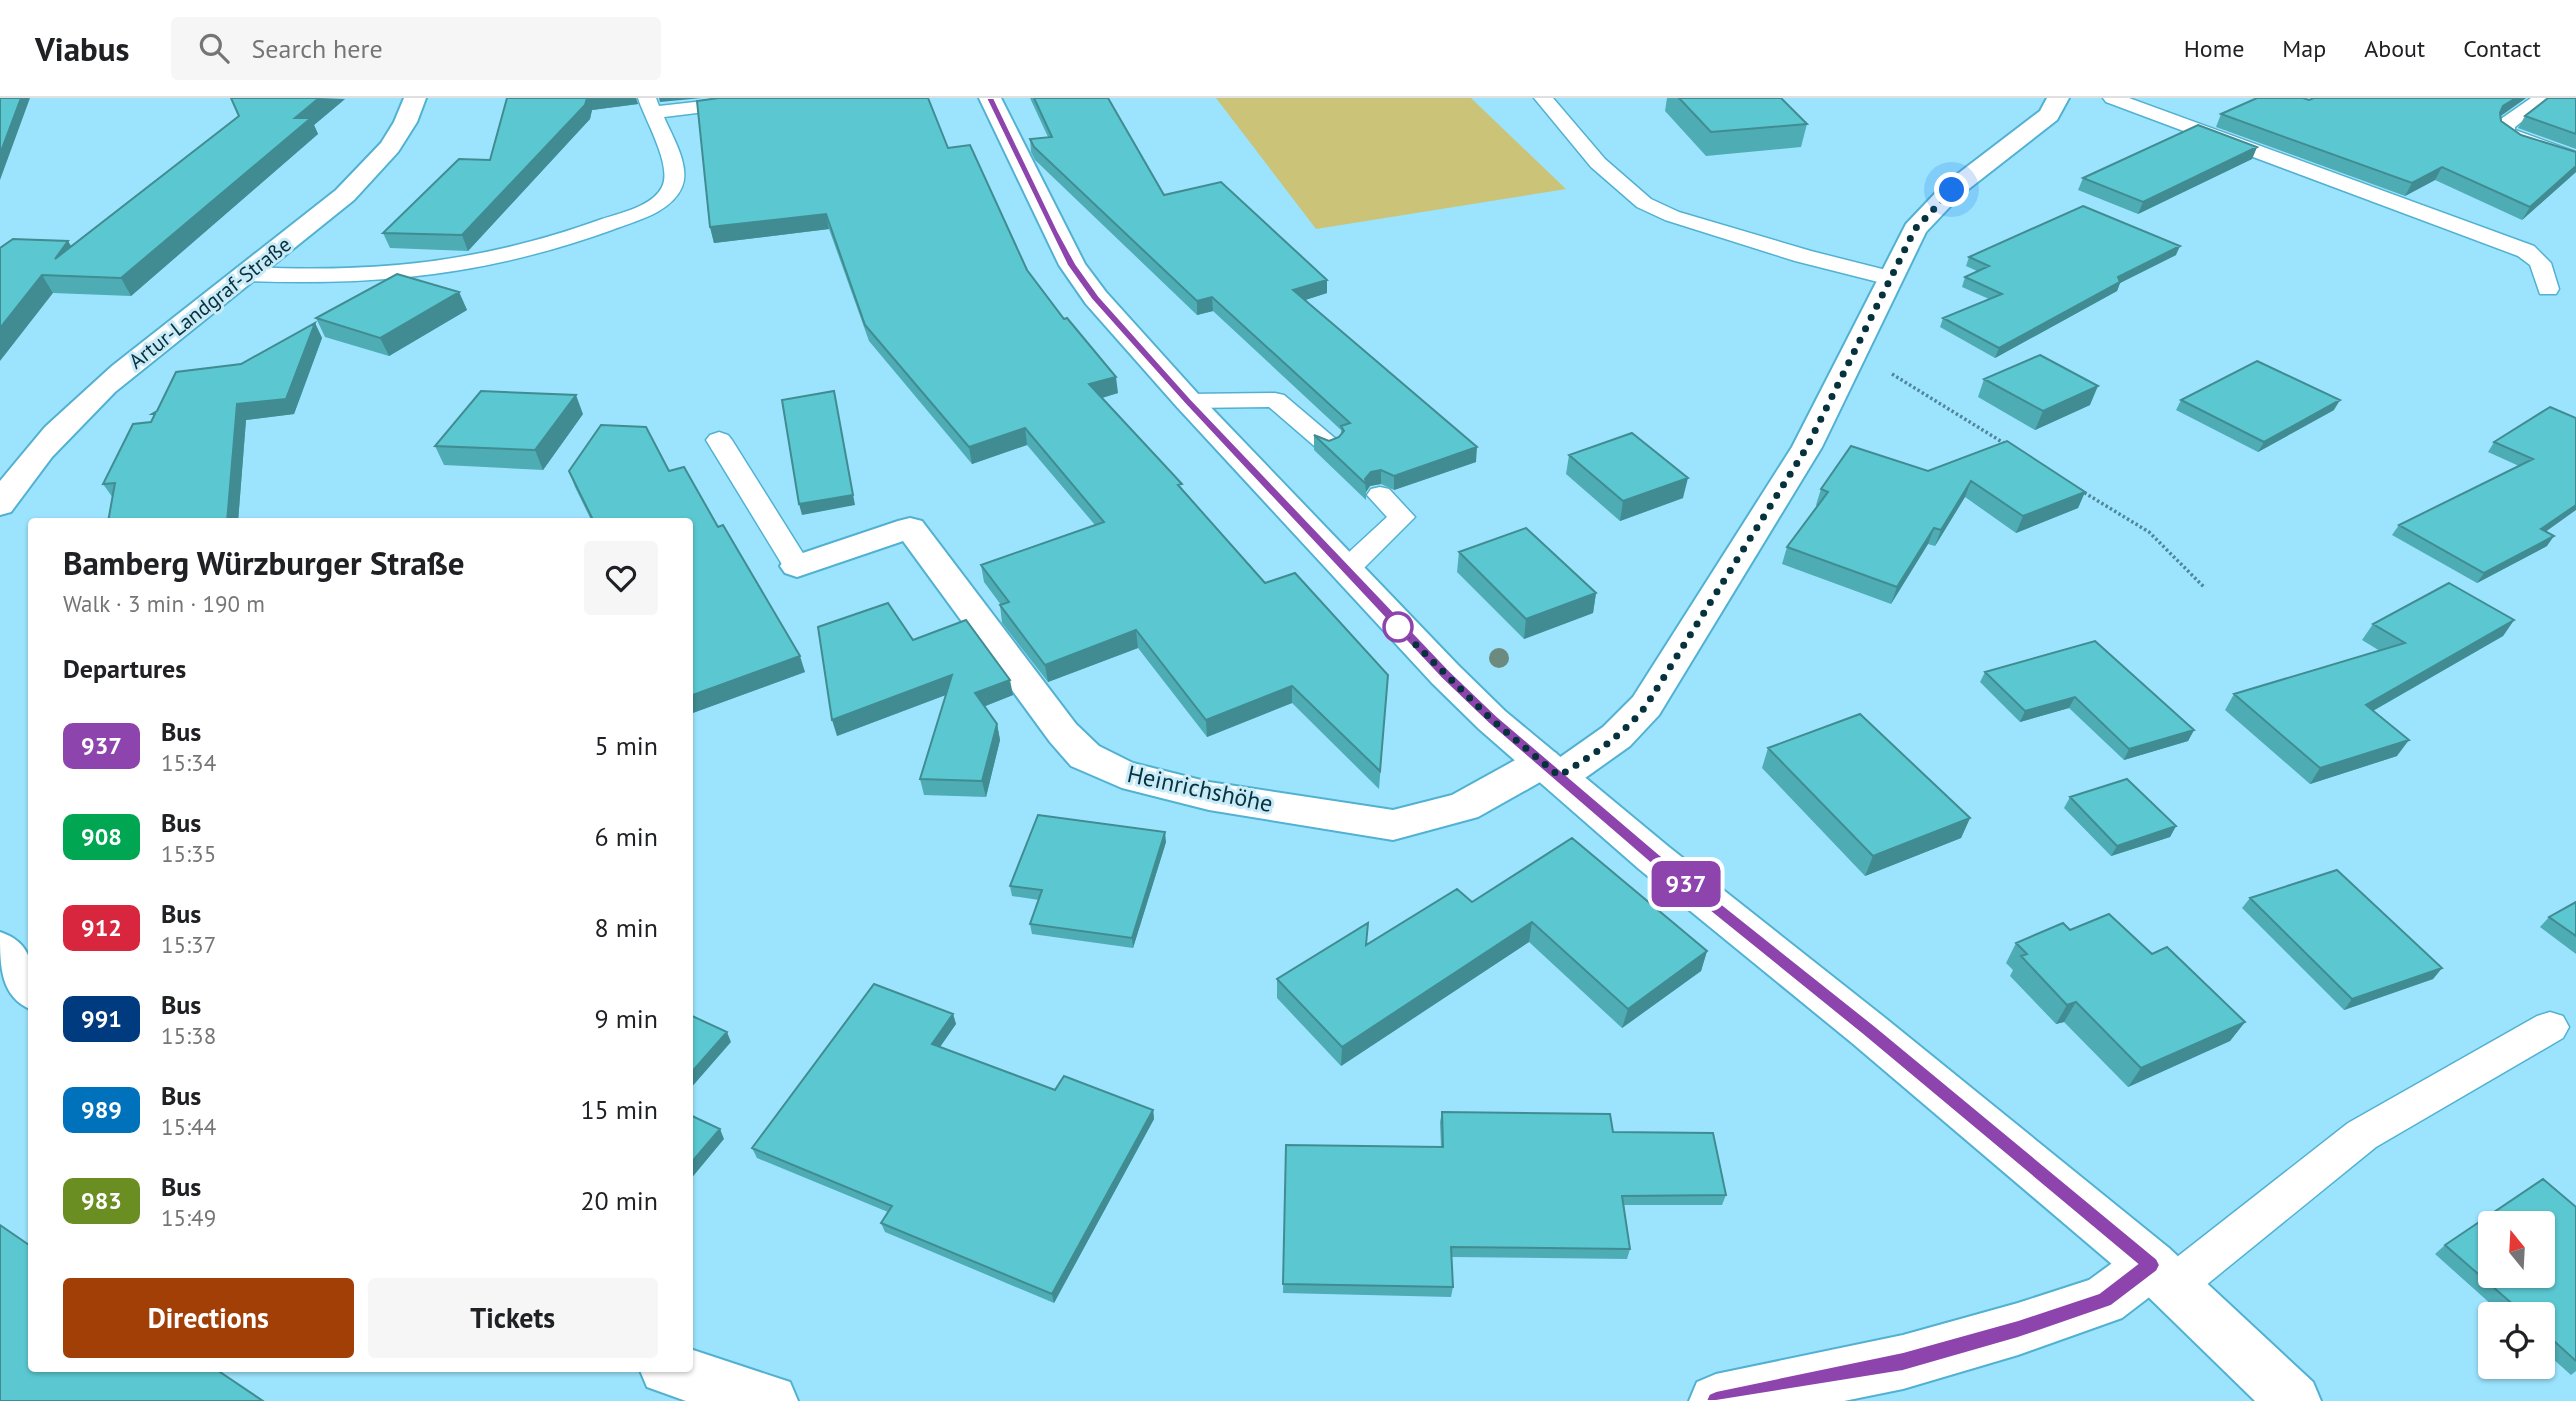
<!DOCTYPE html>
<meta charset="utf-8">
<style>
body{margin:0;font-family:"PT Sans",sans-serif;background:#f6f6f6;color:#202124;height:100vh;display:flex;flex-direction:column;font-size:26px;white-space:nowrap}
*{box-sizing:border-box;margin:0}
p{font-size:23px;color:#757577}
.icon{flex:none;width:38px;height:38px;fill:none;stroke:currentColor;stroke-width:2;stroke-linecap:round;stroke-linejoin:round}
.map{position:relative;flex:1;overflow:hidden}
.details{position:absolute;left:28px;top:420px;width:665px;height:854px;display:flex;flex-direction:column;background:#fff;border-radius:7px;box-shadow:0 2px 5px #0004}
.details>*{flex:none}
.badge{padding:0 14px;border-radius:10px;font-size:24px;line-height:46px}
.needle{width:46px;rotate:342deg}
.tools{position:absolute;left:2478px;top:1113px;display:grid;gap:14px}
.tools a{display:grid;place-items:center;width:77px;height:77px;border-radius:7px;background:#fff;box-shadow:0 2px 5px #0004;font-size:35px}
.you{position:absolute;width:35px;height:35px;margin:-18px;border:5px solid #fff;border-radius:50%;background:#1a73e8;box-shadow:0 0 0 10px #1a73e833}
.map>.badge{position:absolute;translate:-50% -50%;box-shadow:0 0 0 4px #fff}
h2{padding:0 35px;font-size:26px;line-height:63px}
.round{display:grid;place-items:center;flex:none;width:74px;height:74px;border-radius:7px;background:#f6f6f6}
.head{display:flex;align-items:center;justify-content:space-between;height:119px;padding:0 35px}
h1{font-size:33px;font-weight:700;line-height:52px}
.primary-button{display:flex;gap:14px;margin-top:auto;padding:14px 35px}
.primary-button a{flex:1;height:80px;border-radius:7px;background:#a23f07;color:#fff;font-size:28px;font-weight:700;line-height:80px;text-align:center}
.primary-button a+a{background:#f6f6f6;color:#202124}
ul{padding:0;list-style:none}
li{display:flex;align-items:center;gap:21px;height:91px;padding:0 35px}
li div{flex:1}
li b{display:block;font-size:26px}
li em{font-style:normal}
li .badge{min-width:77px;font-weight:700;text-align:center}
header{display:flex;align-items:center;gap:42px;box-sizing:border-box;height:98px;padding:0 35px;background:#fff;border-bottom:2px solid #e0e0e0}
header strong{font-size:33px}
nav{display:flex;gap:38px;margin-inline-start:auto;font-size:24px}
.search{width:490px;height:63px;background:#f6f6f6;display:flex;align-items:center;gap:18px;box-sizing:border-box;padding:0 24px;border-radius:7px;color:#757577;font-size:26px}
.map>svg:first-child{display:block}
.green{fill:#cbc378}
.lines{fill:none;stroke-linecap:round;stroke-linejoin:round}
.service-casing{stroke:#52b1d1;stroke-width:3}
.minor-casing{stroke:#52b1d1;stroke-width:4}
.tertiary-casing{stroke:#52b1d1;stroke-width:4}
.path{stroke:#4e879a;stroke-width:3.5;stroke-dasharray:2.5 2.5;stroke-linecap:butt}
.service{fill:#fff;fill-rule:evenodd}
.minor{fill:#fff;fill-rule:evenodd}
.tertiary{fill:#fff;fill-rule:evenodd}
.tree{fill:#6c8a7d}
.wall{fill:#4eacb4}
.shaded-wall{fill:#408c92}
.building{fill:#5bc8d1;stroke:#408c92;stroke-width:2;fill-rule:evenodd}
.line{fill:#8e44ad;stroke:#fff;stroke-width:2}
.walk{stroke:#06323e;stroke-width:7;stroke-dasharray:0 12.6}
.stop-dot{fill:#fff;stroke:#8e44ad;stroke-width:3.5}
.labels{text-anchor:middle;stroke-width:6;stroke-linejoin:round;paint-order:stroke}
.far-street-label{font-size:21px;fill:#06323e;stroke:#c9ebf8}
.street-label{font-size:24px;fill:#06323e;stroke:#c9ebf8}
</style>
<header>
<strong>Viabus</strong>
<div class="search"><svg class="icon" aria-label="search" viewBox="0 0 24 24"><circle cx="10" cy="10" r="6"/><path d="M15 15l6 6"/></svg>Search here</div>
<nav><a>Home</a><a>Map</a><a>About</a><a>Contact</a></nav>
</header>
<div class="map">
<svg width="2576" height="1303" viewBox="0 0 2576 1303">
<rect width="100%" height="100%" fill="#9ce4fe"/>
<path class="green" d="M1216 0H1471L1566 91 1316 131Z"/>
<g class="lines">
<g class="service-casing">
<path id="service" d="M638 0H656L659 8 731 0H787L778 5 664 19C672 38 691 68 682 89 671 115 635 123 612 132 487 177 379 188 247 183L239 181 236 176 239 171 247 169C376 175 480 165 602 121 620 115 653 108 662 89 673 68 644 20 638 0Z
M1534 0H1553L1605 61 1651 101 1679 114 1811 153 1898 175 1901 180 1898 185 1890 187 1795 163 1665 122 1637 109 1591 69Z
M2103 0H2129L2534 148 2551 165 2559 191 2556 196H2540L2530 167 2518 158 2106 4Z
M2531 0H2552L2515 29V32L2576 54V66L2515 47 2497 35 2496 27 2498 23Z
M1275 295 1284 297 1337 342 1341 347 1337 352 1328 355 1319 352 1269 309 1188 310 1179 308 1176 303 1179 298 1188 296Z
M719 334 728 337 732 342 811 468 807 474 797 477 787 474 783 468 706 342 710 337Z
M1380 389 1389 391 1415 419 1356 478 1346 481 1336 478 1332 472 1336 466 1387 419 1367 397 1371 391Z
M2550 914 2563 918 2569 929 2563 940 2376 1049 2189 1201 2174 1207 2159 1201 2153 1187 2159 1173 2348 1025 2537 918Z"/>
</g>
<g class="minor-casing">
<path id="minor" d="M404 0H426L417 24 398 54 354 102 115 294 52 359 11 414 0 417V383L45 329 112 268 336 92 381 45 394 24Z
M2047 0H2069L2057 22 1961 97 1926 134 1822 349 1659 617 1630 648 1585 680 1559 692 1545 688 1542 683 1478 719 1393 742 1209 712 1122 690 1071 668 1050 644 903 443 797 479 785 475 780 468 785 461 898 423 910 420 922 423 1076 626 1099 648 1133 665 1209 684 1393 712 1452 697 1528 655 1542 651 1556 655 1559 660 1603 629 1633 599 1792 349 1906 126 1943 87 2040 13Z
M0 834C39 847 32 878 32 912 0 899 0 868 0 834Z
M2151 1143 2169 1150 2177 1167 2169 1184 2122 1220 2018 1257 1903 1291 1844 1303H1689L1697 1284 1716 1276 1903 1237 2018 1205 2089 1182 2133 1150Z
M690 1251 790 1284 798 1303H686L647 1289 639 1270H690Z"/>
</g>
<g class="tertiary-casing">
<path id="tertiary" d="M979 0H1001L1085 166 1106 194 1199 297 1458 567 1505 613 1669 749 1884 919 2169 1150 2313 1284 2321 1303H2255L2133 1184 1852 945 1639 771 1479 631 1432 585 1177 309 1086 206 1059 167Z"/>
</g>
<path class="path" d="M1892 276 2007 347
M2080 392 2149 434 2204 489"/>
<use href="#service" class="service"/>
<use href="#minor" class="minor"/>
<use href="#tertiary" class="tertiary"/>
</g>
<circle class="tree" cx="1499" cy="560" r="10"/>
<path class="wall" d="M231 0 345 1 314 27 318 36 131 198 53 195 0 150 71 148 239 18Z
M507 0 636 1 638 6 592 12 590 21 468 153 390 150 383 135 490 62Z
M1030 0H1108L1164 97 1327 182V195L1305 202 1476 364 1394 392 1381 386 1370 388 1366 394V402L1314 352V337L1329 343 1339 339 1341 337V332L1213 213 1197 217 1035 62 1031 54 1030 41 1048 39Z
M1667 0H1781L1807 26 1801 49 1706 58 1665 13Z
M2314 0H2526L2501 18V23L2521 37 2576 54V74L2522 122 2435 82 2405 98 2216 29 2221 16 2309 2Z
M2576 0V51L2518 30 2525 18Z
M2257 49 2252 61 2138 116 2078 92 2083 80Z
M948 50 1027 172 1118 295 1102 300 1265 485 1388 577 1379 691 1292 605 1207 639 1138 550 1048 584 1002 525 1000 507H1001L984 484 981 467 1095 427 1027 347 972 366 869 243 829 131 714 145 710 129Z
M2176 157 2120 185 2117 193 1995 260 1940 229 1943 220 1989 201 1962 189 1965 179 1977 173 1966 168 1969 159Z
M459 194 467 212 389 258 325 239 316 220Z
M315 225 322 240 294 316 246 322 238 424H108L113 400 103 386 151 324 154 319 152 316Z
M1984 281 2090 307 2035 332 1978 299Z
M2181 302 2334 312 2258 354 2176 312Z
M583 316 543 372 444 367 435 348Z
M2576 320 2545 433 2547 448 2477 485 2392 437 2399 427 2519 368 2488 354 2494 344Z
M1569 357 1683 400 1620 423 1566 376Z
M569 373H669L718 429 805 574 690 616V424H592L575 389Z
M1928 373 2085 394 2078 410 2016 435 1965 399 1935 448 1928 446 1891 506 1782 466 1787 449 1817 408 1816 407 1821 391Z
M1459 454 1596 495 1593 515 1524 541 1457 474Z
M2514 522 2503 538 2373 613 2397 658 2310 686 2225 612 2234 596 2380 553 2362 542 2373 526Z
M913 542 1013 597 985 608 997 626 1000 642 986 699 924 697 920 681 946 597 837 638Z
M1985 574 2194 632 2188 643 2124 662 2069 610 2020 624 1980 584Z
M1768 650 1970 720 1961 740 1865 778 1762 670Z
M2070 699 2176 728 2170 739 2111 758 2064 710Z
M1166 744 1133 850 1032 836 1030 826 1039 802 1012 798 1010 788Z
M2250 800 2442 870 2433 881 2344 912 2242 810Z
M1472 804 1707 853 1701 873 1622 930 1529 844 1341 968 1277 900V881L1366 847Z
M2576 804V856L2540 829 2549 819Z
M2070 832 2152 856 2245 924 2230 943 2128 989 2064 924 2056 926 2010 878 2013 872 2006 865 2016 845Z
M953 916 956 926 940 949 1055 992 1153 1012 1154 1021 1054 1205 885 1134 881 1125 888 1114 757 1060 752 1050Z
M1442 1014 1613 1034 1726 1097 1722 1107H1624L1630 1151 1627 1161 1451 1159 1453 1189 1451 1199 1283 1195 1286 1047 1441 1049 1440 1024Z
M2576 1109V1273L2571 1277 2543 1252V1216H2502L2435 1156 2445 1147Z"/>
<path class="shaded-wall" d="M21 0H30L0 82V56Z
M319 0 345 1 314 27 318 36 131 198 121 180 295 20Z
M587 0H636L638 6 592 12 590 21 468 153 462 137Z
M659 0H702L660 4Z
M2516 0H2526L2496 21 2503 8Z
M2257 49 2252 61 2138 116 2143 104Z
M2576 68V74L2522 122 2530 109Z
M2442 69 2435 82 2405 98 2412 85Z
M826 116 829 131 714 145 710 129Z
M68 143 79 161 65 178 55 161Z
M2180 148 2176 157 2120 185 2117 193 1995 260 1999 250 2118 179Z
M42 177 53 195 0 263V230Z
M1327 182V195L1293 206V192Z
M459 194 467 212 389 258 380 240Z
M1212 199 1213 213 1197 217V203Z
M315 225 322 240 294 316 246 322 238 424H227L237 306Z
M1116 279 1118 295 1091 303 1089 286Z
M2098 288 2090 307 2035 332 2043 313Z
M834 293 855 407 802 417 799 406Z
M576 297 583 316 543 372 535 352Z
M2340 302 2334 312 2258 354 2264 344Z
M1025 330 1027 347 972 366 969 349Z
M1477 349 1476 364 1394 392V378Z
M1381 372V386L1370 388 1366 394 1365 381 1371 374Z
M1688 380 1683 400 1620 423 1623 403Z
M1971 383 1965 399 1935 448 1941 432Z
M2085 394 2078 410 2016 435 2023 418Z
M2576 407V412L2534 442 2541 431Z
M1934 430 1928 446 1891 506 1897 489Z
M2554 438 2547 448 2477 485 2484 475Z
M1596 495 1593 515 1524 541 1526 521Z
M2514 522 2503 538 2355 623 2366 607Z
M1136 532 1138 550 1048 584 1045 567Z
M800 558 805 574 690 616V598Z
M952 577 956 593 837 638 832 622Z
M1010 582 1013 597 978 611 975 595Z
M1292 588V605L1207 639 1206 622Z
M2075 599 2069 610 2020 624 2025 613Z
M997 626 1000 642 986 699 982 683Z
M2194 632 2188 643 2124 662 2129 651Z
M2409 642 2397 658 2310 686 2320 670Z
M1970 720 1961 740 1865 778 1873 758Z
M2176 728 2170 739 2111 758 2117 748Z
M1165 734 1166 744 1133 850 1132 840Z
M1532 824 1529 844 1341 968 1342 949Z
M1707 853 1701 873 1622 930 1628 911Z
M2442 870 2433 881 2344 912 2352 901Z
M2076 904 2064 924 2056 926 2067 907Z
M953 916 956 926 935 956 932 946Z
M2245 924 2230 943 2128 989 2141 970Z
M727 934 731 944 690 991V976Z
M1153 1012 1154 1021 1054 1205 1052 1196Z
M720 1031 724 1041 690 1082V1066Z"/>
<path class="building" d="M0 0H21L0 56Z
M231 0H319L295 20H311L121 180 42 177 0 230V150L13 141 68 143 55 161 239 18Z
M507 0H587L585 7 462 137 383 135 459 61 490 62Z
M719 0H928L948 50 970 47 1027 172 1064 221 1067 220 1116 279 1089 286 1182 386 1178 387 1265 485 1295 475 1388 577 1380 673 1292 588 1206 622 1136 532 1045 567 1000 507 1009 504 981 467 1104 424 1025 330 969 349 865 227 826 116 710 129 697 3Z
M1034 0H1108L1164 97 1221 84 1327 182 1293 192 1477 349 1394 378 1381 372 1371 374 1365 381 1367 387 1314 337 1329 343 1339 339 1344 333 1341 328 1350 325 1212 199 1197 203 1034 49 1030 41 1052 39Z
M1679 0H1781L1807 26 1711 34Z
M2257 0H2303L2309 2 2314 0H2516L2503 8 2500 15 2501 23 2521 37 2576 54V68L2530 109 2442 69 2412 85 2221 16Z
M2548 0H2576V36L2525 18Z
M2198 27 2257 49 2143 104 2083 80Z
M2083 108 2180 148 2118 179 2120 184 1999 250 1943 220 2002 196 1965 179 1989 168 1969 159Z
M397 176 459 194 380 240 316 220Z
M315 225 286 301 237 306 227 424H108L115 385 103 386 133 326 151 324 155 316H152L157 313 176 274 241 266Z
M2040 257 2098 288 2043 313 1984 281Z
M2257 263 2340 302 2264 344 2181 302Z
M481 293 576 297 535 352 435 348Z
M834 293 853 397 799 406 782 302Z
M2550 309 2576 320V407L2541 431 2554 438 2484 475 2399 427 2533 361 2494 344Z
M601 327 646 329 669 373 684 369 718 429 723 427 800 558 690 598V424H594L569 373Z
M1632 335 1688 380 1623 403 1569 357Z
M2007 343 2085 394 2023 418 1971 383 1941 432 1934 430 1897 489 1787 449 1828 394 1821 391 1851 348 1928 373Z
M1526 430 1596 495 1526 521 1459 454Z
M2449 485 2514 522 2366 607 2409 642 2320 670 2234 596 2405 545 2373 526Z
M888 505 913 542 966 522 1010 582 975 595 997 626 982 683 920 681 952 577 832 622 818 529Z
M2095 543 2194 632 2129 651 2075 599 2025 613 1985 574Z
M1860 616 1970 720 1873 758 1768 650Z
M2127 681 2176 728 2117 748 2070 699Z
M1038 717 1165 734 1132 840 1030 826 1042 792 1010 788Z
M1572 740 1707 853 1628 911 1532 824 1342 949 1277 881 1368 825 1366 847 1457 791 1472 804Z
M2337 772 2442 870 2352 901 2250 800Z
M2576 804V838L2549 819Z
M2109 816 2152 856 2167 849 2245 924 2141 970 2076 904 2067 907 2021 858 2027 856 2016 845 2063 825 2070 832Z
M874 886 953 916 932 946 1055 992 1064 978 1153 1012 1052 1196 881 1125 892 1108 752 1050Z
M690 917 727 934 690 976Z
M1442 1014 1610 1016 1613 1034 1713 1035 1726 1097 1622 1098 1630 1151 1451 1149 1453 1189 1283 1186 1286 1047 1443 1049Z
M690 1017 720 1031 690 1066Z
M2543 1081 2576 1109V1263L2543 1233V1216H2524L2445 1147ZM2490 1125H2543V1178H2490Z
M0 1127 32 1149V1270H214L263 1303H0Z"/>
<path class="line" d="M986 0H994L1058 133 1076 166 1099 198 1191 301 1450 573 1497 618 1659 756 1874 927 2157 1161 2160 1167 2157 1173 2111 1208 2018 1240 1903 1273 1716 1303H1706L1709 1296 1716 1293 1903 1254 2018 1222 2099 1195 2137 1166 1863 937 1649 764 1488 625 1441 580 1184 305 1092 202 1067 167Z"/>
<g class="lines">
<path class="walk" d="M1398 529 1492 622 1559 678C1593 657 1621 639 1646 608L1807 349 1915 131 1952 92"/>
</g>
<circle class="stop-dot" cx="1398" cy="529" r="14"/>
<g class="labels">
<g class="far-street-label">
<text transform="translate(210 205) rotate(-38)" y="7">Artur-Landgraf-Straße</text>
</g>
<g class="street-label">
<text transform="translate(1200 691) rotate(12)" y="8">Heinrichshöhe</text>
</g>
</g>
</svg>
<div class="tools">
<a><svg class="needle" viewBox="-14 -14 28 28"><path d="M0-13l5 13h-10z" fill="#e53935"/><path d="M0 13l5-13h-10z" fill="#757577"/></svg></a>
<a><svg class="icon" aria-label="locate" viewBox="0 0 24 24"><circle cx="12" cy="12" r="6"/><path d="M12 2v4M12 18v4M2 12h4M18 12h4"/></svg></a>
</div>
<div class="you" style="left:1952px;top:92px"></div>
<b class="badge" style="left:1686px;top:786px;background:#8e44ad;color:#fff">937</b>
<section class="details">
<div class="head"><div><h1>Bamberg Würzburger Straße</h1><p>Walk · 3 min · 190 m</p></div><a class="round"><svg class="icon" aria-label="heart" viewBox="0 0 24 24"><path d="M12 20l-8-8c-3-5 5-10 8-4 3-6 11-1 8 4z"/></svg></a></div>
<h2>Departures</h2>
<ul>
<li><span class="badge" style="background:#8e44ad;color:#fff">937</span><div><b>Bus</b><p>15:34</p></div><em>5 min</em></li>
<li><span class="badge" style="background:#00a651;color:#fff">908</span><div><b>Bus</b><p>15:35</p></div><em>6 min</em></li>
<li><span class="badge" style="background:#d7263d;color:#fff">912</span><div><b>Bus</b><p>15:37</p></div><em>8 min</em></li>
<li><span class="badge" style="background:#003b80;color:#fff">991</span><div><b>Bus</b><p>15:38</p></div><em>9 min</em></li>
<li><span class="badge" style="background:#0072bc;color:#fff">989</span><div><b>Bus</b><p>15:44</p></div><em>15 min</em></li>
<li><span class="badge" style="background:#6b8e23;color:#fff">983</span><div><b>Bus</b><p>15:49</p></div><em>20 min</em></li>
</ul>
<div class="primary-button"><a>Directions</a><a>Tickets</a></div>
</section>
</div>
